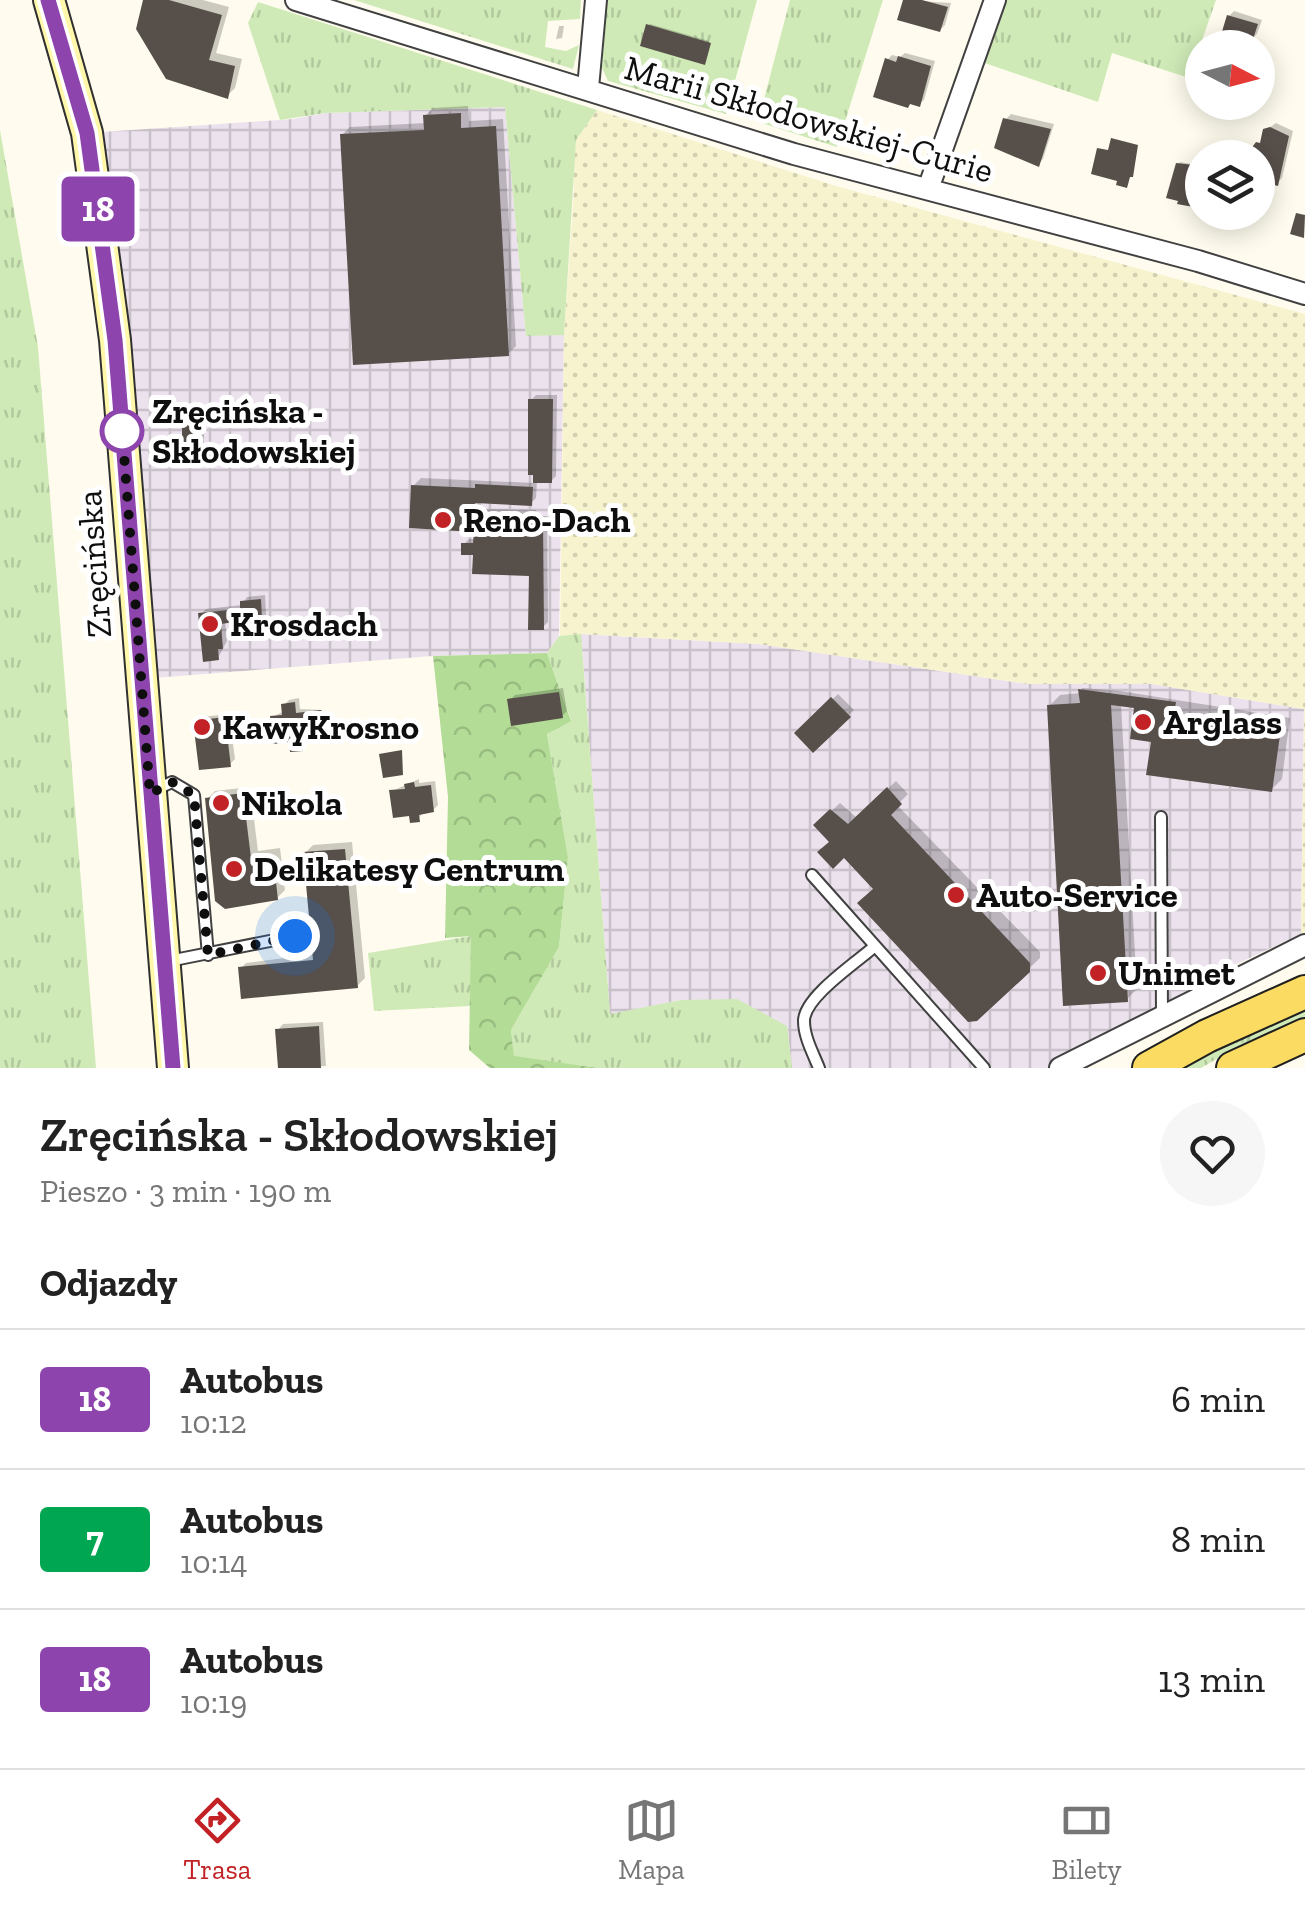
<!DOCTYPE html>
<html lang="pl">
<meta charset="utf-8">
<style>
body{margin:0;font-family:"Zilla Slab",serif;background:#f6f6f6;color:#222;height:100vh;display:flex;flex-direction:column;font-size:38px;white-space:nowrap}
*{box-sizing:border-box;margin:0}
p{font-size:32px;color:#767676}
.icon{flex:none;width:55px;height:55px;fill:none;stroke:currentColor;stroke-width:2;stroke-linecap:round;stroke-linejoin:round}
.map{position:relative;height:1068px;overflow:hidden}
.sheet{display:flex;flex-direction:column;background:#fff;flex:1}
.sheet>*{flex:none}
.badge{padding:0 20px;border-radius:8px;font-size:35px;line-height:65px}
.needle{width:65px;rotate:96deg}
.controls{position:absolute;left:1185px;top:30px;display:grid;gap:20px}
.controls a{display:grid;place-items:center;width:90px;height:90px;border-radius:50%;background:#fff;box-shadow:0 5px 25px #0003;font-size:50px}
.you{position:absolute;width:50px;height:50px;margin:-25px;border:8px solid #fff;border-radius:50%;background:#1a73e8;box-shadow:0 0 0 15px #1a73e833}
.map>.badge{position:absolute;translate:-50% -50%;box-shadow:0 0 0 5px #fff}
h2{padding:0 40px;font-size:38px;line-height:90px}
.round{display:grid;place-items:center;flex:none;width:105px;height:105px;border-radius:52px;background:#f6f6f6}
.overview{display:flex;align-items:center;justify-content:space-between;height:170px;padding:0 40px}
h1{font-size:48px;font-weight:600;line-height:75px}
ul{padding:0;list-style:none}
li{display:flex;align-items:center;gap:30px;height:140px;padding:0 40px;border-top:2px solid #e0e0e0}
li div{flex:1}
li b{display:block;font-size:38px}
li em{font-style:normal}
li .badge{min-width:110px;font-weight:700;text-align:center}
.tabs{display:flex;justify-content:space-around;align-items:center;height:140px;border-top:2px solid #e0e0e0;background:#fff;font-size:28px;color:#767676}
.tabs a{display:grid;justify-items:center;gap:5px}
.tabs .on{color:#c22225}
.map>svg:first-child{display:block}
.industrial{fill:url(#industrial-grid)}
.farmland{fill:url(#farmland-dots)}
.grass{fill:url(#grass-tufts)}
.forest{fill:url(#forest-crowns)}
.shadow{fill:#0003}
.building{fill:#574f4a}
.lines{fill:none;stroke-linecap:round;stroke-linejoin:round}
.lane-casing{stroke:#414141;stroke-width:14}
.street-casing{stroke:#414141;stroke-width:24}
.secondary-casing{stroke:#303030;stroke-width:34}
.primary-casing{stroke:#1f1f1f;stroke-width:36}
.lane{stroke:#fff;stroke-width:10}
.street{stroke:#fff;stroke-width:20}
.secondary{stroke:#fff8aa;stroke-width:30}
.primary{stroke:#fcdb62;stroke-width:32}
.line-casing{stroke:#fff;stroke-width:22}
.line{stroke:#8e44ad;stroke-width:15}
.walk{stroke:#0e0e0e;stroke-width:10;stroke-dasharray:0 18}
.stop-dot{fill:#fff;stroke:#8e44ad;stroke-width:5}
.poi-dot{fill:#c22225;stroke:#fff;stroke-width:4}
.labels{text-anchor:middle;stroke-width:10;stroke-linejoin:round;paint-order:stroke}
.street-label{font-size:35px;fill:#0e0e0e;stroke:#fff}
.stop-label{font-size:35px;font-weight:bold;fill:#0e0e0e;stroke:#fff;text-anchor:start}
.poi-label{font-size:35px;font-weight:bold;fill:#0e0e0e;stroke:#fff;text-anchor:start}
</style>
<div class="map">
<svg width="1305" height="1068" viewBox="0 0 1305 1068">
<defs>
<pattern id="industrial-grid" width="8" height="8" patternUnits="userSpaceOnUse" patternTransform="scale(2.5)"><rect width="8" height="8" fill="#ece2ed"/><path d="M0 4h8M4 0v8" fill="none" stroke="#c9c1ca"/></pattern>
<pattern id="farmland-dots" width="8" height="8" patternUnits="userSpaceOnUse" patternTransform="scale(2.5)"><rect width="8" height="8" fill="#f6f3ce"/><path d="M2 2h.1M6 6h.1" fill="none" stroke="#d2cfb0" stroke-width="1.8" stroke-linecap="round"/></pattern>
<pattern id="grass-tufts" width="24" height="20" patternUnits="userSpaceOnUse" patternTransform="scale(2.5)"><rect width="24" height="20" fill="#d0eab7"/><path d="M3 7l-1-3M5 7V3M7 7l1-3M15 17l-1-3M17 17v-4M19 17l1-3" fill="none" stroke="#b1c89c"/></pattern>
<pattern id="forest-crowns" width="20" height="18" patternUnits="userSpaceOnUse" patternTransform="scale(2.5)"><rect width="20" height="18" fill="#b3dc96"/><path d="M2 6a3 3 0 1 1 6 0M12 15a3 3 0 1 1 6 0" fill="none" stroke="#99bc80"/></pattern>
</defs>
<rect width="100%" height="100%" fill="#fffcef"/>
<path class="industrial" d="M505 107 526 335H564L559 636 547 653 433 656 141 679 87 133 293 119 325 113Z
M581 634 758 644 1028 684H1152L1304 709 1301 934 1188 987 1183 1016 1087 1068H792L787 1026 681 1000 610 1015Z"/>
<path class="farmland" d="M597 110 836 186 1305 314V932L1301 934 1304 709 1152 684H1028L758 644 581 634 560 636 564 335 574 190 573 163 576 140Z"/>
<path class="grass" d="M354 0H581L580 19 548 21 545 47 566 51 579 45 573 69Z
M607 0H757L726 114 608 81 602 68Z
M790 0H883L837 147 758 122Z
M1003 0H1216L1189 78 1112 53 1098 102 979 61Z
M258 2 597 110 576 140 564 335 526 336 505 107 325 113 280 120 248 23Z
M0 130 38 347 96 1068H0Z
M581 634 610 1014 681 1000 737 999 787 1026 792 1068H598L514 1057 511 1030 559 947 568 857 547 734 571 720 547 653 559 636Z
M471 936V1006L374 1011 368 953Z
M1305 1006V1017L1237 1047 1201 1068H1175Z"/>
<path class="forest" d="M547 653 571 721 547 734 568 857 559 947 511 1030 514 1056 598 1068H490L469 1050 471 936 445 938 448 797 433 656Z"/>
<path class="shadow" d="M146 0H203L229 7 216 53 242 59 235 88 227 96Z
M906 0 951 3 945 25 940 30Z
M1234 11 1262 20 1257 34 1252 39 1246 38 1240 46 1229 16Z
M650 24 709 41 703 62 648 26Z
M559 26H564L562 38 556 39Z
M905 53 935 61 924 100 919 104 911 102 887 60 892 55 900 57Z
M468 106 469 121 503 119 516 346 508 354 342 135 350 127 426 123 425 116 433 108Z
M1011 114 1054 124 1043 159 1038 164 1006 119Z
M1276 123 1293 131 1282 178 1277 183 1270 170 1258 167V158L1272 141 1266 130Z
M1180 162 1202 166V196L1199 205 1178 164Z
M536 395H557L556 476 551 481H537L536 498 531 503 481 501V509L536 510 537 516H547L548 622 543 627 531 573 476 553 464 544 469 539H476V529L413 486 421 478 535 483 531 400Z
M190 415H204V453L199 458 184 420Z
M265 595 267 632 262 637 243 619 225 621 227 641 218 658 201 614 206 609 242 605 247 597Z
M563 688 567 711 562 716 510 700 515 695Z
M1082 688 1120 691 1290 718 1282 779 1271 790 1155 735 1139 706 1121 704 1137 989 1126 1000 1049 706 1060 695 1081 693Z
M838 694 854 710 813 749 797 733Z
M299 698 300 709 322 710 325 733 306 737 307 743 302 748 273 717 284 711V705L289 700Z
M229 714 235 759 230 764 196 722 201 717Z
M419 779V783L435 781 438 805 433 810 423 811 419 819 392 791Z
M896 781 908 794 897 805 1040 952V958L976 1019 876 889 817 825 840 803 857 818Z
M250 787 258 851 280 848 285 890 277 898 207 799 215 791Z
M352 842 365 978 357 986 241 968 246 963 315 954 305 853 313 845Z
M323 1022 326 1066 280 1068 278 1030 283 1024Z"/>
<path class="building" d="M143 0H169L222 15 209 60 235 66 228 99 166 79 136 29Z
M903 0H922L948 7 940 32 897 20Z
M1227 15 1258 24 1252 42 1244 40 1241 48H1217Z
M646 24 711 43 705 65 640 46Z
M898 56 931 66 920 107 910 104 908 108 873 97 885 58 896 62Z
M461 113V128L496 126 509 356 353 365 340 134 424 130 423 115Z
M1003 118 1051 129 1039 167 994 148Z
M1270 127 1289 136 1278 186 1264 182 1267 172 1258 171V158H1251L1250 150 1256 142 1260 143 1263 129Z
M1111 138 1138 145 1133 177H1130L1127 188 1116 185 1117 181 1091 174 1097 148 1108 150Z
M1176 163 1202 166 1199 208 1177 204 1178 201 1166 198Z
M1296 213 1305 215 1304 238 1290 234Z
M528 399H553L552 483H533V475H528Z
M182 419H200V460L182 461Z
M475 484 533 487 532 506 475 503 474 513 532 515 533 520H543L544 630H528L529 576 472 574 473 555H461V543H473L474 532 409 528 411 485 475 488Z
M261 599 263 639 242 640 241 621 221 624 223 649H218L219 660 203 662 198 613 240 609V601Z
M1078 689 1176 702 1174 714 1281 728 1272 792 1146 775 1151 742 1130 739 1134 708 1111 705 1128 1002 1063 1006 1047 705 1080 703Z
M559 692 563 718 511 726 507 699Z
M831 697 851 717 813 753 794 733Z
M295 702 296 713 321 710 324 738 302 740 303 751 290 752 289 742 273 744 270 716 282 715 281 704Z
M225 717 231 767 199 770 193 721Z
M402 750 403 775 383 778 379 754Z
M414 782 415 787 431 785 434 812 419 815 420 822 410 823 409 816 393 818 389 790 405 789 404 784Z
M887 787 902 804 891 815 1030 963V972L977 1021 968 1022 857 903 873 889 844 858 833 869 817 852 829 842 813 825 830 809 848 824Z
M243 793 251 858 273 855 278 900 225 909 215 901 205 798Z
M345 849 358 988 241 999 238 967 313 960 303 852Z
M319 1026 321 1068H278L275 1029Z"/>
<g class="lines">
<g class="lane-casing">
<path id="lane" d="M155 790 172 782 194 795 208 955
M1161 817 1162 1016
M812 875 984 1068
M169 961 295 936
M819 1068C813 1053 804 1037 804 1021 804 997 856 963 875 946"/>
</g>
<g class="street-casing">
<path id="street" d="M296 0 794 154 1198 261 1305 294
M588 88 596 0
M928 189 995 0
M1060 1068 1305 945"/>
</g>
<g class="secondary-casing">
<path id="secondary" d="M49 0 87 133 115 340 173 1068"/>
</g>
<g class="primary-casing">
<path id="primary" d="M1149 1068 1207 1036 1305 992
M1233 1068 1305 1035"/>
</g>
<use href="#lane" class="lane"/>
<use href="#street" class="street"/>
<use href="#secondary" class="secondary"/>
<use href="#primary" class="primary"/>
</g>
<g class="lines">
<g class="line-casing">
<path id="line" d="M48 0 87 133 115 340 173 1068"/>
</g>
<use href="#line" class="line"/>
<path class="walk" d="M122 431V428L150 794 172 782 194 795 208 955 295 936"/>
</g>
<circle class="stop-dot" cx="122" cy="431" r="20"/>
<g class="poi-dot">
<circle cx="443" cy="520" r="10"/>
<circle cx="210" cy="624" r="10"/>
<circle cx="1143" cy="722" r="10"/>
<circle cx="202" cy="727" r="10"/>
<circle cx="221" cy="803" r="10"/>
<circle cx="234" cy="869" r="10"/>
<circle cx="956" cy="895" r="10"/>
<circle cx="1098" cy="973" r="10"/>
</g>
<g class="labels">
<g class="street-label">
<text transform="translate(809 119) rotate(16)" y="12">Marii Skłodowskiej-Curie</text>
<text transform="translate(94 564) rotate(-94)" y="12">Zręcińska</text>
</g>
<g class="stop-label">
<text x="152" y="423">Zręcińska -<tspan x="152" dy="40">Skłodowskiej</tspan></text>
</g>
<g class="poi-label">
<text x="463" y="532">Reno-Dach</text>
<text x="230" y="636">Krosdach</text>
<text x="1163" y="734">Arglass</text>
<text x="222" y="739">KawyKrosno</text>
<text x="241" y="815">Nikola</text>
<text x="254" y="881">Delikatesy Centrum</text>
<text x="976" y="907">Auto-Service</text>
<text x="1118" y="985">Unimet</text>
</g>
</g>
</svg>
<div class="controls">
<a><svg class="needle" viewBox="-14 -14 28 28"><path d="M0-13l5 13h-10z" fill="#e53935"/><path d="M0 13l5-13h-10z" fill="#767676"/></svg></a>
<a><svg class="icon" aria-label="layers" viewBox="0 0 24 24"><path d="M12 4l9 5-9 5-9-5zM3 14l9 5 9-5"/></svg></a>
</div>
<div class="you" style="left:295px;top:936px"></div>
<b class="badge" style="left:98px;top:209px;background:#8e44ad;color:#fff">18</b>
</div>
<section class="sheet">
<div class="overview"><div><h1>Zręcińska - Skłodowskiej</h1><p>Pieszo · 3 min · 190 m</p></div><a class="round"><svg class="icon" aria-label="heart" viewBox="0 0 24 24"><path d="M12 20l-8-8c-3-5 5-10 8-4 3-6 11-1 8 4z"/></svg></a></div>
<h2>Odjazdy</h2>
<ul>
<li><span class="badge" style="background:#8e44ad;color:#fff">18</span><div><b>Autobus</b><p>10:12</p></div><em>6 min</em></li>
<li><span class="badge" style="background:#00a651;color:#fff">7</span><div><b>Autobus</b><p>10:14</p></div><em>8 min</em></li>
<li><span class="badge" style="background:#8e44ad;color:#fff">18</span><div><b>Autobus</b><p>10:19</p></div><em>13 min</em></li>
</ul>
</section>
<nav class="tabs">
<a class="on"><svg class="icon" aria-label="directions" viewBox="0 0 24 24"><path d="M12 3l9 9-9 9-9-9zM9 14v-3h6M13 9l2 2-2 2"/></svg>Trasa</a>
<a><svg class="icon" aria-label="map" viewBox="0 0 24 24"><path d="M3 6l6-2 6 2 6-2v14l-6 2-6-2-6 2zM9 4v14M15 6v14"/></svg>Mapa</a>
<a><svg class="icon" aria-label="tickets" viewBox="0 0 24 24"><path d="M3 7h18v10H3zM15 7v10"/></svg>Bilety</a>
</nav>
